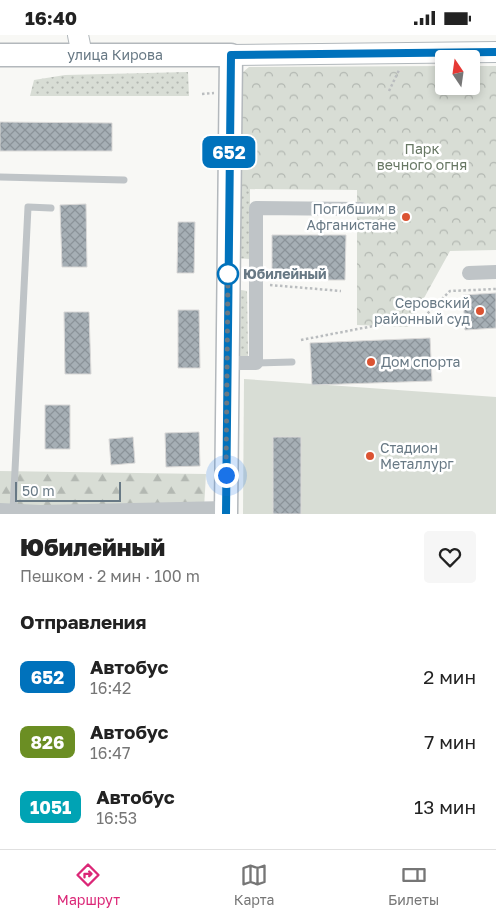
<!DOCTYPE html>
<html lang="ru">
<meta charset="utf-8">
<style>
body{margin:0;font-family:"Golos Text",sans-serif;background:#f6f6f6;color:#222;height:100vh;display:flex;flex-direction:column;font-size:19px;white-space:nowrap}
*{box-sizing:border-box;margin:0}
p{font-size:16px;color:#767676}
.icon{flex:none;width:28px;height:28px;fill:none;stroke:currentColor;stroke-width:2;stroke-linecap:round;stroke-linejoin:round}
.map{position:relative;height:479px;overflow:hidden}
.panel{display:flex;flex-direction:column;background:#fff;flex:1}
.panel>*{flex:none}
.badge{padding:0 10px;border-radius:8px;font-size:18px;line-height:32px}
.needle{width:32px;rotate:347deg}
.buttons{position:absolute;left:435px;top:15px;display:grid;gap:10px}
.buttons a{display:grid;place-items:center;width:45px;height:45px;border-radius:5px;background:#fff;box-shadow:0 2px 8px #0003;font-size:25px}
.scale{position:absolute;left:15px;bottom:12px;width:106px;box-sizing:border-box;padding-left:5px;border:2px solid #687985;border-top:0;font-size:14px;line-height:18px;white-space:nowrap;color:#687985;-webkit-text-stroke:4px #fff;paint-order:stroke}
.you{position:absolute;width:25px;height:25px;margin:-12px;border:4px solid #fff;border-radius:50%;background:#1a73e8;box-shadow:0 0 0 8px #1a73e833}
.map>.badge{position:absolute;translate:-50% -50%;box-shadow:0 0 0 2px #fff}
h2{padding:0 20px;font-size:19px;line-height:45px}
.round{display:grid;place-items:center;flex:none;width:52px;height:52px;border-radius:5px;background:#f6f6f6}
.overview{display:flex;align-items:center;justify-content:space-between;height:85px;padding:0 20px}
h1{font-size:24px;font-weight:800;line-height:38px}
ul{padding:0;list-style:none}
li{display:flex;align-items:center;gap:15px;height:65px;padding:0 20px}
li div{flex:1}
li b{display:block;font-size:19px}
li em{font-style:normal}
li .badge{min-width:55px;font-weight:700;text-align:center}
.status{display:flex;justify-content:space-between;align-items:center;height:35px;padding:0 25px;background:#fff;direction:ltr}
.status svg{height:14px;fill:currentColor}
.tabs{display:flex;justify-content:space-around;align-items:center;height:70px;border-top:1px solid #e0e0e0;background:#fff;font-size:14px;color:#767676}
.tabs a{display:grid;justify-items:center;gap:2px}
.tabs .selected{color:#db2777}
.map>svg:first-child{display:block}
.grass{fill:url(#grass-dots)}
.forest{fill:url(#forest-firs)}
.park{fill:url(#park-crowns)}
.pitch{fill:#d8ddd5}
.building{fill:url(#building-cross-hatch);stroke:#dad9d8}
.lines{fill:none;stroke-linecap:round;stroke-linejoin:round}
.secondary-casing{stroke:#b2b8bc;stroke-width:22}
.primary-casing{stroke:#b3b8bc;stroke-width:25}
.path{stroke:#babdbf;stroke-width:2.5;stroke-dasharray:2.5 2.5;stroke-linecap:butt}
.lane{stroke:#bfc4c7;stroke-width:7}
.street{stroke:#bfc4c7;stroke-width:14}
.secondary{stroke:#fff;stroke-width:20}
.primary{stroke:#fff;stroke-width:22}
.line-casing{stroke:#fff;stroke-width:11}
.line{stroke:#0072bc;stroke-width:8}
.walk{stroke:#687985;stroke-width:5;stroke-dasharray:0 9}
.poi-dot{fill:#db5332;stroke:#fff;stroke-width:2}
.stop-dot{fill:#fff;stroke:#0072bc;stroke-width:2.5}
.labels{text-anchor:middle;stroke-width:5;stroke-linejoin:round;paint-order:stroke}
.street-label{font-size:14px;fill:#687985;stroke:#fff}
.park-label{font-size:14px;fill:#677763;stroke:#fff}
.poi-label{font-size:14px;fill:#687985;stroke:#fff;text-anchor:end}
.stop-label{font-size:14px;font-weight:bold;fill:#687985;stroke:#fff;text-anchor:start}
</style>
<div class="status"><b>16:40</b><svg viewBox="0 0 49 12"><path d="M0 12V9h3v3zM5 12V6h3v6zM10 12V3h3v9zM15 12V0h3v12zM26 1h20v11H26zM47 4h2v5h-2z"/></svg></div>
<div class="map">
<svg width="496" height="479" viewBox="0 0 496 479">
<defs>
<pattern id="grass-dots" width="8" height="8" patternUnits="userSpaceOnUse" patternTransform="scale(1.25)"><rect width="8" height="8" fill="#d8ddd5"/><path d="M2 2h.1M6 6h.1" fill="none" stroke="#b3b8b2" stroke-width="1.8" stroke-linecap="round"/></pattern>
<pattern id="forest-firs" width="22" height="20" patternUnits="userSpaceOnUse" patternTransform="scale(1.25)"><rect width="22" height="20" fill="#d8ddd5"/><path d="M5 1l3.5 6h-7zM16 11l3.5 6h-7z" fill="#b3b8b2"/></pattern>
<pattern id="park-crowns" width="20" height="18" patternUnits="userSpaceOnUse" patternTransform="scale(1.25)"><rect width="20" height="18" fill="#d8ddd5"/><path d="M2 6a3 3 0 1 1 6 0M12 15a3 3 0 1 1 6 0" fill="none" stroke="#b3b8b2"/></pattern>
<pattern id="building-cross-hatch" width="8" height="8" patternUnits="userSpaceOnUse" patternTransform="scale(1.25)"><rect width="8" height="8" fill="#a6afb5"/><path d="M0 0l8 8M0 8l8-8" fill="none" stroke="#8b9399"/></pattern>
</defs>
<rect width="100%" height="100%" fill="#f8f8f5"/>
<path class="grass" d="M188 37 189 61H30L34 45 65 40Z
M236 154H250V224L235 223Z
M235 254 247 256 248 324 236 325Z"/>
<path class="forest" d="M0 436 206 439 204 473 0 475Z"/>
<path class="park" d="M444 31V51H471V31H496V215L450 216 408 292 357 290V155L241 154 237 42 249 32Z"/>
<path class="pitch" d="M244 344 496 362V479H243Z"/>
<path class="building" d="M0 87 112 88V116H0Z
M86 169 87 232H62L60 170Z
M178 187H195L194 238H177Z
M272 200H346L345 245H272Z
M496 258V293L465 295 463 260Z
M178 275H199L200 333H178Z
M64 277H89L91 339H65Z
M430 303 432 346 312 350 310 308Z
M45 370H70V414H45Z
M199 397 200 431 166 432 165 398Z
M133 402 135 428 111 430 109 404Z
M273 402H301V479H273Z"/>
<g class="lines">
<g class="secondary-casing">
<path id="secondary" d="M78 0 82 20
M231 20 496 17"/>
</g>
<g class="primary-casing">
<path id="primary" d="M0 20H231L226 479"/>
</g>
<path class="path" d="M389 56 399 35
M202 59 214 58
M270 250 341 256
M301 305 425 281 450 256 496 254"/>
<path class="lane" d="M0 142 124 145
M256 328 292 327
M13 476 28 172 51 173"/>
<path class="street" d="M469 238 496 237
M227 328H256V173L361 174
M0 475 40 477 226 473"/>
<use href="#secondary" class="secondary"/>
<use href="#primary" class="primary"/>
</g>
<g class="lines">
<g class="line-casing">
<path id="line" d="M226 479 231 20 496 17"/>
</g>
<use href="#line" class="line"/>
<path class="walk" d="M226 440 228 237V239"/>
</g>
<g class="poi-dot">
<circle cx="406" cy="182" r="5"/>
<circle cx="480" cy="276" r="5"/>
<circle cx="371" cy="327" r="5"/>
<circle cx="370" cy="421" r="5"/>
</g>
<circle class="stop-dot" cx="228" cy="239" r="10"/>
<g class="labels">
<g class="street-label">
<text x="115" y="25">улица Кирова</text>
</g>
<g class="park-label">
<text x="422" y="119">Парк<tspan x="422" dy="16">вечного огня</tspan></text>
</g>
<g class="poi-label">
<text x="396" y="179">Погибшим в<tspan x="396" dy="16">Афганистане</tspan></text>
<text x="470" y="273">Серовский<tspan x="470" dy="16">районный суд</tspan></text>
<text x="381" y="332" text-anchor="start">Дом спорта</text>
<text x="380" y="418" text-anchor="start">Стадион<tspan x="380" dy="16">Металлург</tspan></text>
</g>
<g class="stop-label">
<text x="243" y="244">Юбилейный</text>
</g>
</g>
</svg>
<div class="buttons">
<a><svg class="needle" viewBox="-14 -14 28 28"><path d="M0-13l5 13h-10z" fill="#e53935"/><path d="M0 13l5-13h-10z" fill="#767676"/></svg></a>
</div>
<div class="scale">50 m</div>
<div class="you" style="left:226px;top:440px"></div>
<b class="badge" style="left:229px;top:117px;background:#0072bc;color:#fff">652</b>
</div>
<section class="panel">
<div class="overview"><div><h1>Юбилейный</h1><p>Пешком · 2 мин · 100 m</p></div><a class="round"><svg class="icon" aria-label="heart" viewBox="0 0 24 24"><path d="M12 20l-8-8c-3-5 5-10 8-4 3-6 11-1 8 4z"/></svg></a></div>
<h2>Отправления</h2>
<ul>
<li><span class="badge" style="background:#0072bc;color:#fff">652</span><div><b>Автобус</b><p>16:42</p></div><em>2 мин</em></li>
<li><span class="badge" style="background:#6b8e23;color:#fff">826</span><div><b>Автобус</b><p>16:47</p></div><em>7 мин</em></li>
<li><span class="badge" style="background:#00a3b4;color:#fff">1051</span><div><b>Автобус</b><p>16:53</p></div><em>13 мин</em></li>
</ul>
</section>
<nav class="tabs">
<a class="selected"><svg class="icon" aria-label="directions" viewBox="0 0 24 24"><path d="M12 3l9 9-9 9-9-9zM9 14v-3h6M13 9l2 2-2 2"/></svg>Маршрут</a>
<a><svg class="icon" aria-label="map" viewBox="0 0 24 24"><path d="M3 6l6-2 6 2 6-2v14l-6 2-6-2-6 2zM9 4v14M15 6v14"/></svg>Карта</a>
<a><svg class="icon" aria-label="tickets" viewBox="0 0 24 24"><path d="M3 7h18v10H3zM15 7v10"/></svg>Билеты</a>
</nav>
